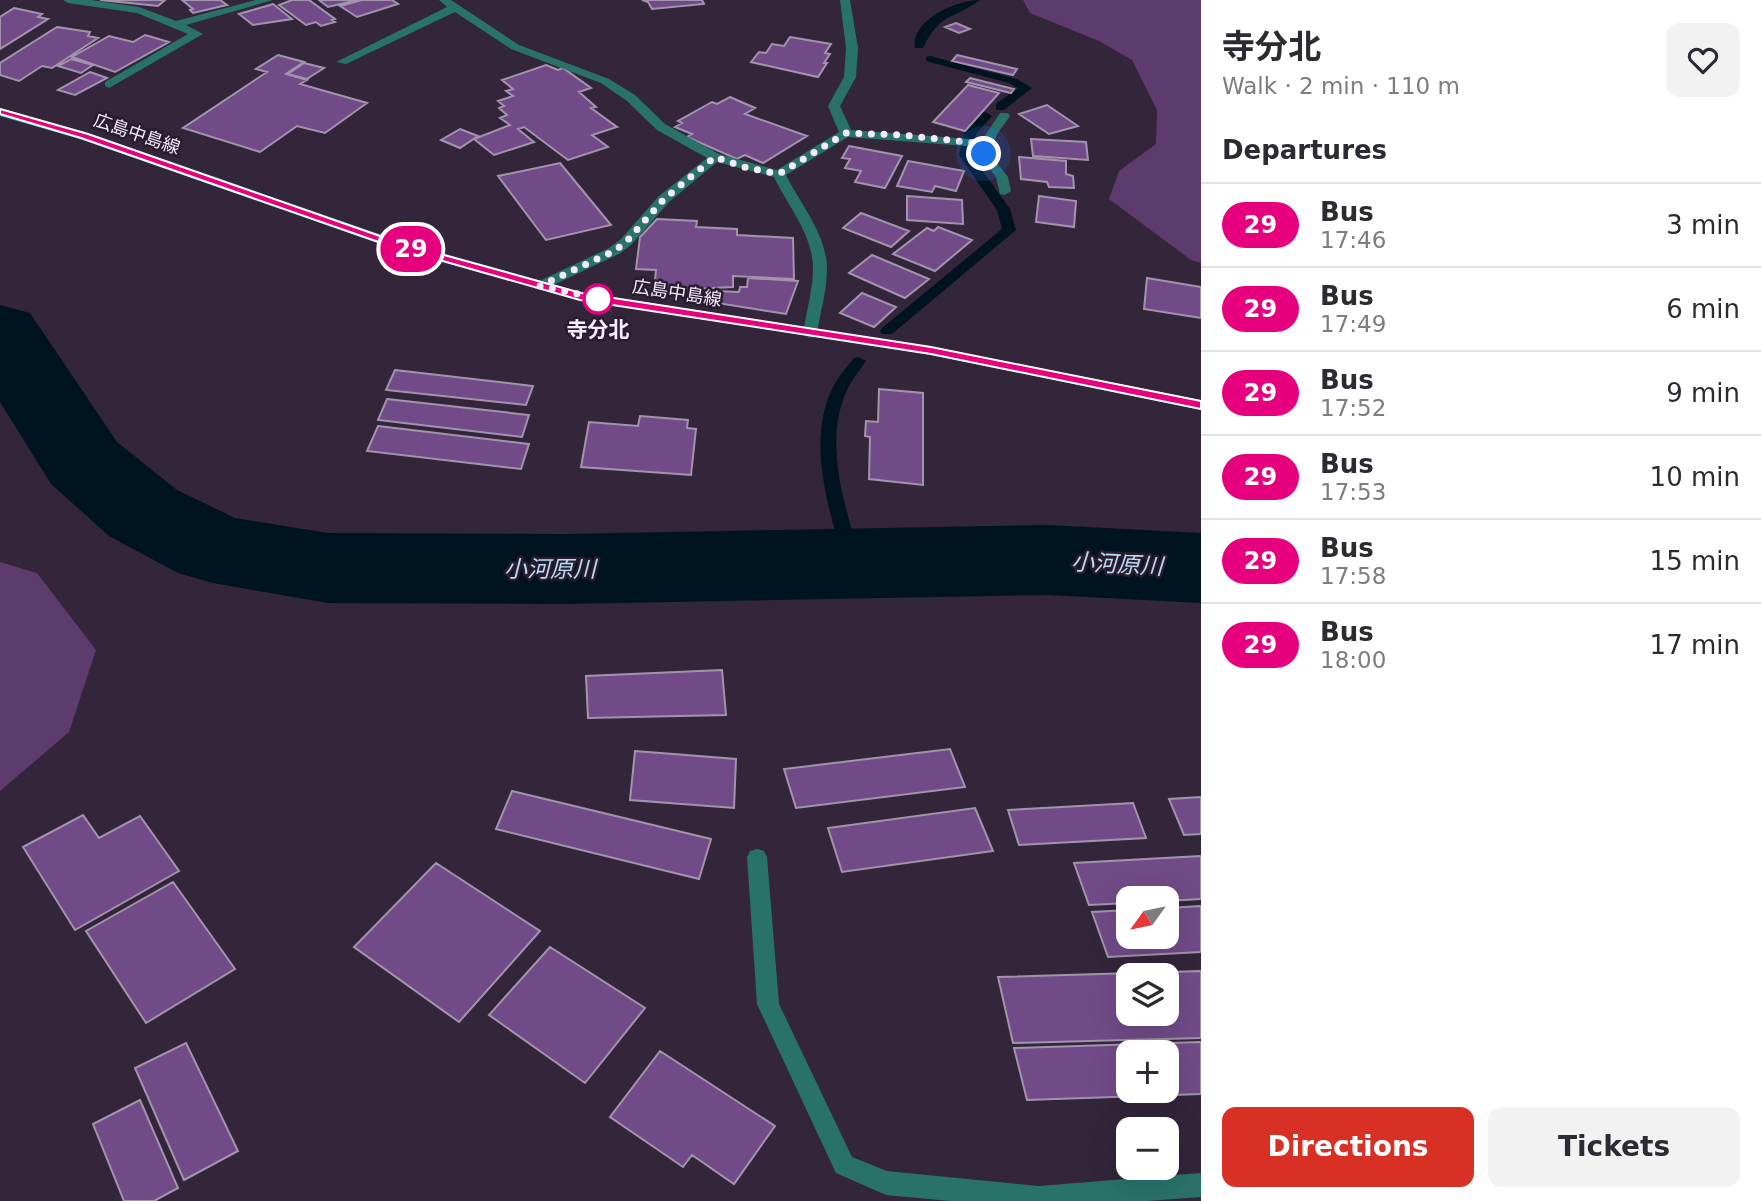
<!DOCTYPE html>
<meta charset="utf-8">
<style>
body{margin:0;font-family:"DejaVu Sans","Noto Sans JP",sans-serif;background:#f2f2f3;color:#2b2b33;height:100vh;display:flex;flex-direction:column;font-size:26px;white-space:nowrap}
*{box-sizing:border-box;margin:0}
p{font-size:23px;color:#7c7c81}
.icon{flex:none;width:38px;height:38px;fill:none;stroke:currentColor;stroke-width:2;stroke-linecap:round;stroke-linejoin:round}
.map{position:relative;flex:1;overflow:hidden}
.sheet{display:flex;flex-direction:column;background:#fff;width:560px}
.sheet>*{flex:none}
.badge{padding:0 14px;border-radius:23px;font-size:24px;line-height:46px}
.needle{width:46px;rotate:237deg}
.fabs{position:absolute;left:1116px;top:886px;display:grid;gap:14px}
.fabs a{display:grid;place-items:center;width:63px;height:63px;border-radius:14px;background:#fff;box-shadow:0 7px 28px #0002;font-size:35px}
.you{position:absolute;width:35px;height:35px;margin:-18px;border:5px solid #fff;border-radius:50%;background:#1a73e8;box-shadow:0 0 0 10px #1a73e833}
.map>.badge{position:absolute;translate:-50% -50%;box-shadow:0 0 0 4px #fff}
h2{padding:0 21px;font-size:26px;line-height:63px}
.round{display:grid;place-items:center;flex:none;width:74px;height:74px;border-radius:14px;background:#f2f2f3}
.head{display:flex;align-items:center;justify-content:space-between;height:119px;padding:0 21px}
h1{font-size:33px;font-weight:700;line-height:52px}
.cta{display:flex;gap:14px;margin-top:auto;padding:14px 21px}
.cta a{flex:1;height:80px;border-radius:14px;background:#d93025;color:#fff;font-size:28px;font-weight:700;line-height:80px;text-align:center}
.cta a+a{background:#f2f2f3;color:#2b2b33}
ul{padding:0;list-style:none}
li{display:flex;align-items:center;gap:21px;height:84px;padding:0 21px;border-top:2px solid #e1e1e2}
li div{flex:1}
li b{display:block;font-size:26px}
li em{font-style:normal}
li .badge{min-width:77px;font-weight:700;text-align:center}
main{display:flex;flex:1;min-height:0}
.map>svg:first-child{display:block}
.green{fill:#5d3b6c}
.lines{fill:none;stroke-linecap:round;stroke-linejoin:round}
.stream{fill:#001321;fill-rule:evenodd}
.river{fill:#001321;fill-rule:evenodd}
.building{fill:#704b87;stroke:#a394ae;stroke-width:2;fill-rule:evenodd}
.minor{fill:#29726a;fill-rule:evenodd}
.major{fill:#31b2a5;fill-rule:evenodd}
.line{fill:#e6007e;stroke:#fff;stroke-width:2}
.walk{stroke:#f4ebf9;stroke-width:7;stroke-dasharray:0 12.6}
.stop-dot{fill:#fff;stroke:#e6007e;stroke-width:3.5}
.labels{text-anchor:middle;stroke-width:5;stroke-linejoin:round;paint-order:stroke}
.far-street-label{font-size:18px;fill:#f4ebf9;stroke:#291c2f}
.stop-label{font-size:21px;font-weight:bold;fill:#f4ebf9;stroke:#291c2f}
.water-label{font-size:23px;font-style:italic;fill:#b9ddf7;stroke:#291c2f}
</style>
<main>
<div class="map">
<svg width="1201" height="1201" viewBox="0 0 1201 1201">
<rect width="100%" height="100%" fill="#33253a"/>
<path class="green" d="M1023 0H1201V263L1191 260 1109 199 1119 171 1156 144 1157 110 1132 60 1099 41 1030 13Z
M0 562 37 573 96 650 69 732 0 791Z"/>
<g class="lines">
<path class="stream" d="M980 0C953 20 940 12 923 48H915C910 20 957 0 980 0Z
M930 56 1017 79 1032 88 1004 110H996V104L1018 88 1009 83 926 61V57Z
M986 112 992 116 976 134 971 155 1010 209 1016 230 892 334H882L880 331 882 328 1002 229 997 210 959 155 964 133 982 113Z
M859 357 866 361C860 370 853 378 848 388 821 443 847 511 862 565L853 571 844 565C830 510 806 444 832 389 837 378 846 368 854 358Z"/>
<path class="river" d="M0 305 30 313 117 442 177 490 235 518 328 533 565 534 1048 525 1201 533V603L1048 595 565 604 328 603 213 583 178 573 109 536 51 484 0 402Z"/>
</g>
<path class="building" d="M100 0H165L158 6Z
M182 0H220L227 5 193 13 190 10 193 9Z
M292 0H309L335 19 332 20 335 22 321 26 316 22 306 25 279 5Z
M319 0H358L328 7Z
M362 0H392L398 4 357 17 340 6Z
M642 0H702L704 4 652 9 648 2Z
M273 4 292 19 253 25 239 14Z
M14 8 42 14 38 17 48 19 0 49V17Z
M956 23 970 29 959 33 945 27Z
M57 27 90 32 88 36 98 38 52 68 42 66 19 81 0 75V63Z
M145 35 169 42 115 72 72 57 109 36 133 42Z
M790 37 831 44 825 53 830 54 824 63H827L818 77 751 62 759 52 766 53 772 44 784 46Z
M278 55 304 62 286 74 307 80 300 84 367 103 325 133 297 126 260 152 183 128 267 72 256 69Z
M957 55 1017 69 1013 75 952 61Z
M71 59 93 65 81 73 58 66Z
M304 63 324 68 307 79 288 74Z
M546 65 558 70 563 68 591 88 579 92 596 107 591 108 617 127 592 135 608 147 568 160 524 127 518 129 534 142 494 155 474 139 510 125 500 118 507 115 499 108 504 106 498 101 513 96 506 91 513 89 502 80Z
M90 72 107 78 75 95 58 90Z
M970 78 1014 89 1011 93 966 82Z
M968 85 999 93 965 131 933 122Z
M730 97 755 108 745 114 807 136 763 163 745 155 737 159 687 137 692 134 675 127 682 123 678 121 712 102 717 104Z
M1047 105 1078 126 1049 134 1019 114Z
M460 129 478 136 460 148 441 140Z
M1031 139 1086 142 1088 160 1033 156Z
M849 146 902 156 885 188 855 182 861 171 845 168 850 159 842 158Z
M1019 157 1066 161V174L1073 176 1074 188 1049 187 1047 182 1021 179Z
M908 161 964 171 956 191 935 186 932 192 897 186Z
M560 163 611 225 546 240 498 176Z
M907 196 962 200 963 224 907 220Z
M1039 196 1076 201 1074 227 1036 222Z
M861 213 909 231 891 247 843 228Z
M657 219 697 221 696 227 737 229V235L793 238 794 279 733 276V287L654 291 656 270 636 269 640 237Z
M938 227 972 240 935 271 893 254 927 228 934 231Z
M872 255 929 279 905 298 849 273Z
M748 278 798 281 786 314 717 303 718 291 739 292 740 287H747Z
M1147 278 1201 287V318L1144 309Z
M862 293 896 307 874 327 840 313Z
M395 370 533 386 526 405 386 390Z
M879 389 923 393V485L869 479 870 437 865 436 866 421 878 422Z
M387 399 529 415 522 437 378 420Z
M640 416 688 420 687 428 696 429 691 475 581 467 589 422 638 426Z
M378 426 529 444 521 469 367 451Z
M722 670 726 715 588 718 586 676Z
M950 749 965 787 796 808 784 769Z
M635 751 736 759 734 808 630 800Z
M512 791 711 839 699 879 496 829Z
M1201 797V834L1184 835 1169 799Z
M1133 803 1146 838 1019 845 1008 810Z
M975 808 993 851 842 872 828 828Z
M83 815 99 838 140 816 179 871 75 930 23 847Z
M1201 856V899L1167 901V898H1129V903L1089 905 1074 863Z
M436 863 540 931 459 1022 354 947Z
M173 882 235 969 146 1023 86 931Z
M1201 906V952L1108 957 1092 912 1129 910V936H1167V908Z
M550 947 645 1008 585 1083 489 1015Z
M1201 971V1038L1013 1043 998 977ZM1129 975H1167V1013H1129Z
M1201 1042V1094L1027 1100 1014 1048ZM1129 1052H1167V1090H1129Z
M186 1043 238 1151 184 1180 135 1068Z
M660 1051 775 1126 734 1184 692 1155 683 1167 610 1117Z
M140 1100 178 1188 154 1201H124L93 1124Z"/>
<g class="lines">
<path class="minor" d="M63 0H91L139 7 176 21 256 0H273L186 25 203 34 109 88 105 86V82L188 34 137 13 68 3Z
M439 0H451L519 45 609 79 635 95 665 124 719 154 777 170 839 132 828 106 844 77 846 48 840 0H850L858 48 856 77 840 106 851 130 982 140 1000 113H1008L1010 116 997 134 990 154 1008 177 1011 191 1005 195 1000 194 996 177 978 154 979 147 848 137 786 175C801 205 827 235 827 269 827 291 820 313 817 334L810 338 803 334C806 312 813 290 813 268 813 235 788 206 774 177L717 162 669 202 631 245 619 254 545 289H535V283L609 248 621 239 659 196 707 158 657 130 627 101 601 83 511 49 455 12 346 64 336 62 447 7Z
M757 849 764 851 767 857 779 1004 852 1157 887 1171 1039 1186 1201 1173V1197L1148 1201H950L886 1195 836 1173 757 1004 747 857 750 851Z"/>
<path class="major" d="M0 108 88 133 399 241 581 292 931 347 1201 400V410L931 355 580 300 389 247 80 139 0 116Z"/>
</g>
<path class="line" d="M0 109 88 134 397 242 581 293 931 347 1201 401V409L931 354 580 300 390 246 81 138 0 114Z"/>
<g class="lines">
<path class="walk" d="M598 299 606 300 540 286 614 251 626 242 664 199 715 157 744 167 779 174 846 133 902 135 985 144 984 154"/>
</g>
<circle class="stop-dot" cx="598" cy="299" r="14"/>
<g class="labels">
<g class="far-street-label">
<text transform="translate(137 134) rotate(19)" y="6">広島中島線</text>
<text transform="translate(677 293) rotate(9)" y="6">広島中島線</text>
</g>
<g class="stop-label">
<text x="598" y="337">寺分北</text>
</g>
<g class="water-label">
<text transform="translate(1117 564) rotate(3)" y="8">小河原川</text>
<text x="550" y="577">小河原川</text>
</g>
</g>
</svg>
<div class="fabs">
<a><svg class="needle" viewBox="-14 -14 28 28"><path d="M0-13l5 13h-10z" fill="#e53935"/><path d="M0 13l5-13h-10z" fill="#7c7c81"/></svg></a>
<a><svg class="icon" aria-label="layers" viewBox="0 0 24 24"><path d="M12 4l9 5-9 5-9-5zM3 14l9 5 9-5"/></svg></a>
<a>+</a>
<a>−</a>
</div>
<div class="you" style="left:984px;top:154px"></div>
<b class="badge" style="left:411px;top:249px;background:#e6007e;color:#fff">29</b>
</div>
<section class="sheet">
<div class="head"><div><h1>寺分北</h1><p>Walk · 2 min · 110 m</p></div><a class="round"><svg class="icon" aria-label="heart" viewBox="0 0 24 24"><path d="M12 20l-8-8c-3-5 5-10 8-4 3-6 11-1 8 4z"/></svg></a></div>
<h2>Departures</h2>
<ul>
<li><span class="badge" style="background:#e6007e;color:#fff">29</span><div><b>Bus</b><p>17:46</p></div><em>3 min</em></li>
<li><span class="badge" style="background:#e6007e;color:#fff">29</span><div><b>Bus</b><p>17:49</p></div><em>6 min</em></li>
<li><span class="badge" style="background:#e6007e;color:#fff">29</span><div><b>Bus</b><p>17:52</p></div><em>9 min</em></li>
<li><span class="badge" style="background:#e6007e;color:#fff">29</span><div><b>Bus</b><p>17:53</p></div><em>10 min</em></li>
<li><span class="badge" style="background:#e6007e;color:#fff">29</span><div><b>Bus</b><p>17:58</p></div><em>15 min</em></li>
<li><span class="badge" style="background:#e6007e;color:#fff">29</span><div><b>Bus</b><p>18:00</p></div><em>17 min</em></li>
</ul>
<div class="cta"><a>Directions</a><a>Tickets</a></div>
</section>
</main>
